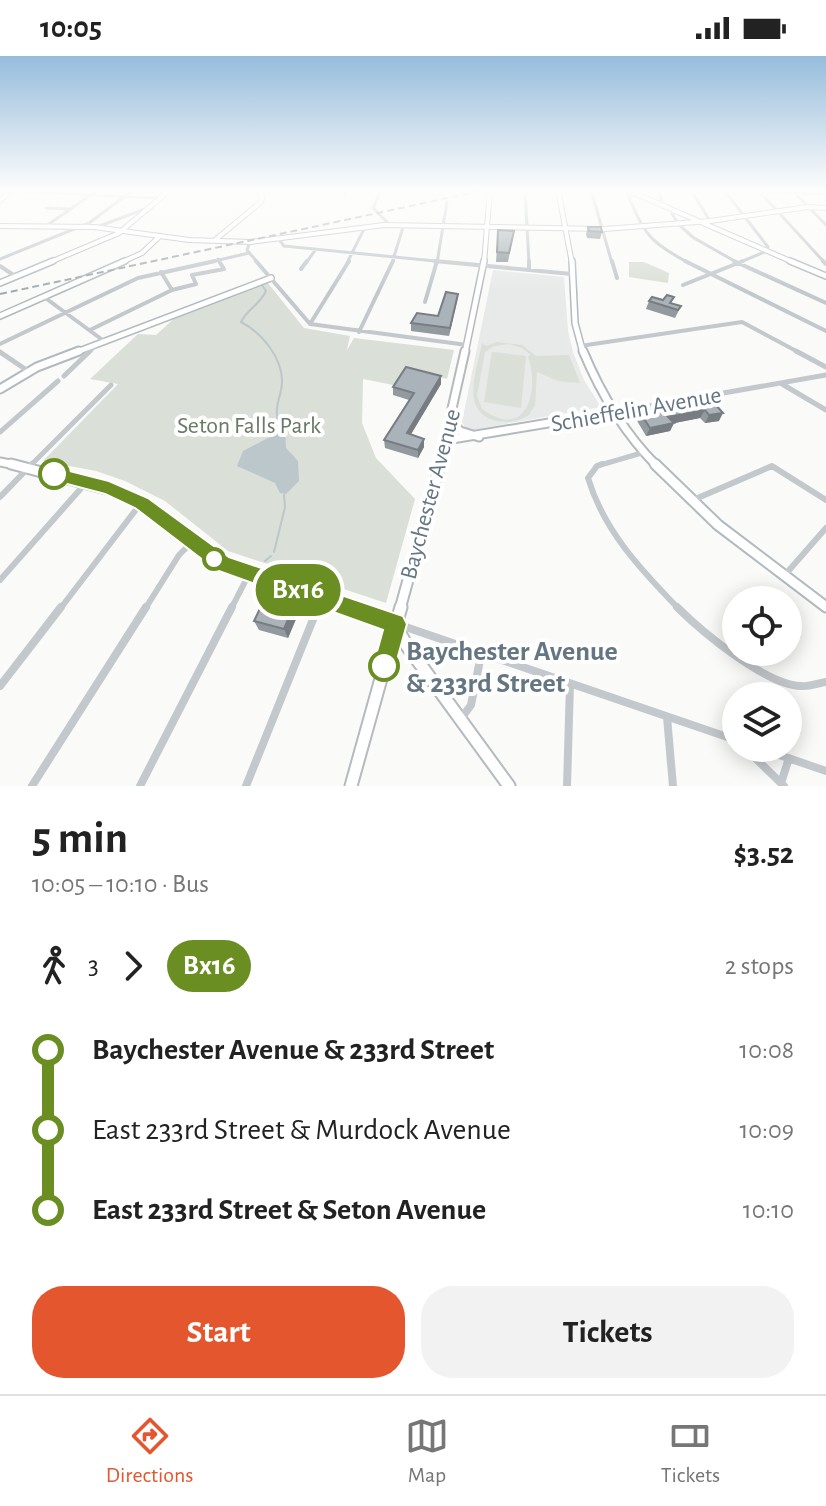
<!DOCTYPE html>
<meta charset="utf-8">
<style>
body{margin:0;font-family:"Alegreya Sans",sans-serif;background:#f2f2f2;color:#222;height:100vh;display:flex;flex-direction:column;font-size:30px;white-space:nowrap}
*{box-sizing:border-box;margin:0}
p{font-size:26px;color:#767676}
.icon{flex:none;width:44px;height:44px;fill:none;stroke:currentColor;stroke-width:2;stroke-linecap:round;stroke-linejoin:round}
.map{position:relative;height:730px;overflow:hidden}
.side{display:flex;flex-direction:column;background:#fff;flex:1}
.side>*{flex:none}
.badge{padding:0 16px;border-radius:26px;font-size:28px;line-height:52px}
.controls{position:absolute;left:722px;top:530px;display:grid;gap:16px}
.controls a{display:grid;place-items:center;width:80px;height:80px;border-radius:50%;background:#fff;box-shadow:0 4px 20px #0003;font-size:40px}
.map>.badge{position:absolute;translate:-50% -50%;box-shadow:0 0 0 4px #fff}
.legs{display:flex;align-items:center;gap:12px;height:88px;padding:0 32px;font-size:26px}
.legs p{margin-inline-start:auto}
.head{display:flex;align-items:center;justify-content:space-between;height:136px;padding:0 32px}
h1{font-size:44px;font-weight:700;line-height:60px}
.action{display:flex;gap:16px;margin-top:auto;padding:16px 32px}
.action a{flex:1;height:92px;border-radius:32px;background:#e4572e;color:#fff;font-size:32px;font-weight:700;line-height:92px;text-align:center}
.action a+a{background:#f2f2f2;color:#222}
ul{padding:0 32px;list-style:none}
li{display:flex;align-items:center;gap:28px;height:80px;font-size:30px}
li i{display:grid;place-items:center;width:12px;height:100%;margin:0 10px;background:currentColor}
li i::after{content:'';width:20px;height:20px;margin:-10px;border:6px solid;border-radius:50%;background:#fff}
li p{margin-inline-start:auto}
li:first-child i{background:linear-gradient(#0000 50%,currentColor 0)}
li:last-child i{background:linear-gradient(currentColor 50%,#0000 0)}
.status{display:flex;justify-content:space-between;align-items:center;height:56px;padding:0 40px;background:#fff;direction:ltr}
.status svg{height:22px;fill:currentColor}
.menu{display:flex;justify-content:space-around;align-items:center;height:112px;border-top:2px solid #e0e0e0;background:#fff;font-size:22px;color:#767676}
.menu a{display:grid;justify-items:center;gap:4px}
.menu .on{color:#e4572e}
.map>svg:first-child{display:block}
.built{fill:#e8e9e9}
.green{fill:#dadfd7;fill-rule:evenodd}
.water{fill:#bbc7cb}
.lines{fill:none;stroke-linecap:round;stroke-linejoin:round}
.stream{stroke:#bbc7cb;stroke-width:2}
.secondary-far3-casing{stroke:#b3babf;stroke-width:6}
.secondary-far2-casing{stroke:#b3babf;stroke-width:8}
.secondary-far1-casing{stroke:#b3babf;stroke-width:11}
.secondary-casing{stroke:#b3babf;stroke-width:13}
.primary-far4-casing{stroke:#b5babe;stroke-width:6}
.primary-far3-casing{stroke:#b5babe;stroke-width:8}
.primary-far2-casing{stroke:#b5babe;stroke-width:11}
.primary-far1-casing{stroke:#b5babe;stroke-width:13}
.primary-casing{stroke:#b5babe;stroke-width:15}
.street-far4{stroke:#c3c8cc;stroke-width:3}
.street-far3{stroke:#c3c8cc;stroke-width:4}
.street-far2{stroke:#c3c8cc;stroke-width:5}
.street-far1{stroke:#c3c8cc;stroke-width:6}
.street{stroke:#c3c8cc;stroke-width:8}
.secondary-far3{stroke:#fff;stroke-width:4}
.secondary-far2{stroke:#fff;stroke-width:5}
.secondary-far1{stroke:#fff;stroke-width:7}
.secondary{stroke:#fff;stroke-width:9}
.primary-far4{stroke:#fff;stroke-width:4}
.primary-far3{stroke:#fff;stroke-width:5}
.primary-far2{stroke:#fff;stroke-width:7}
.primary-far1{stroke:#fff;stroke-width:9}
.primary{stroke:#fff;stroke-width:11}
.rail{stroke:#a2aab0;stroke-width:2;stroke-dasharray:7 4;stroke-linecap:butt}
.wall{fill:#929a9f}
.shaded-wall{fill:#777d82}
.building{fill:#aab3b9;stroke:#777d82;stroke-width:2}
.line-1{fill:#6b8e23;stroke:#fff;stroke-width:2}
.stop-1-dot{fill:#fff;stroke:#6b8e23;stroke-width:4}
.labels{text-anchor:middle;stroke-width:8;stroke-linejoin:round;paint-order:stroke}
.street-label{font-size:24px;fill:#657683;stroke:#fff}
.park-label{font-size:24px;fill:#687a64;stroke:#fff}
.near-stop-label{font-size:28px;font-weight:bold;fill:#657683;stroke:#fff;text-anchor:start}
</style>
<div class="status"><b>10:05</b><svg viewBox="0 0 49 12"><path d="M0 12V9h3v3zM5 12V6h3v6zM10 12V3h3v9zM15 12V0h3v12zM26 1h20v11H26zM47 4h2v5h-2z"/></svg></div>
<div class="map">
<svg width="826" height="730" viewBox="0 0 826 730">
<rect width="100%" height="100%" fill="#fafaf8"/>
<path class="built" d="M493 214 564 221 568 275 573 296 584 324 601 351 472 374 465 371 462 366Z"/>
<path class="green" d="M629 206H644L669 217 668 227 629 221Z
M267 226 304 272 350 280 347 294 354 282 454 294 447 323 406 312 393 329 363 323 362 367 376 402 415 443 386 547 228 495 165 445 125 425 96 415 43 405 118 328 90 323 138 278 156 279 179 258Z
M497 286 522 289 536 300 569 299 580 327 558 325 537 316 535 349 529 359C519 365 509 367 497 365 459 356 477 315 482 287L486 290ZM509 288 522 292 531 299 528 300C540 334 527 386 482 353L477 340 485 296 494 290Z
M492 296 526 300 521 352 484 346Z"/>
<path class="water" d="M272 363H281L285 371 286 392 298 405 299 425 286 438 280 437 275 427 237 410 243 395 272 380Z"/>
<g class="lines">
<path class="stream" d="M262 229 266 235C259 250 248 252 241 266 262 277 283 302 282 327 281 342 274 350 278 365
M274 496 285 451 284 439
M265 505 271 500"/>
<g class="secondary-far3-casing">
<path id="secondary-far3" d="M558 134 572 207
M627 134 795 207
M0 145 10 134
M215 184 261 146 263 139 257 134
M48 207 119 177 170 134
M120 207 142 197 160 180"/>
</g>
<g class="secondary-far2-casing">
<path id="secondary-far2" d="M572 205 575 267 583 297
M790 205 826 220
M0 227 53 205
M0 260 125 205
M74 297 271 222"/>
</g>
<g class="secondary-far1-casing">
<path id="secondary-far1" d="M583 295C601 338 624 377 657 410
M0 333 37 311 79 295
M446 384 615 356"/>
</g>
<g class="secondary-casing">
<path id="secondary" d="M655 408 718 469 826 551"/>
</g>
<g class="primary-far4-casing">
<path id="primary-far4" d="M0 170 94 171 189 184 250 186 384 169 604 173 710 165 808 151 826 152
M484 207 490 134"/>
</g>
<g class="primary-far3-casing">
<path id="primary-far3" d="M465 297 484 205"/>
</g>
<g class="primary-far2-casing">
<path id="primary-far2" d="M450 364 460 375 479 381
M0 406 20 410
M439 410 465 295"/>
</g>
<g class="primary-far1-casing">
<path id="primary-far1" d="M11 408 118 436 154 454 223 508 352 553
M400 553 440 408"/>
</g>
<g class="primary-casing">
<path id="primary" d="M346 551 396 568
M396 570 407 590 509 730
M351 730 401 551"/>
</g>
<path class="street-far4" d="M381 134 373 152 389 168
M525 134 529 207
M591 134 612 207
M626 134C644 177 647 185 689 207
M691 134 710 165
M724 134 768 191 767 195 738 207
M728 134 826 138
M758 134 825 207
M10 135 160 142
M793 135 826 169
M345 138 347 134
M657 147 662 144 658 134
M46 152 69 153
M677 156 672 158 679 169 694 182 738 207
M46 170 98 134
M97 171 150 151
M278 182 284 190 455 207
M250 186 247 194 258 207
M0 203 89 167 133 134
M218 203 220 207
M206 207 249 197
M306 207 316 193
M347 207 365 171
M392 207 404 168
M437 207 447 146"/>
<path class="street-far3" d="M256 205 310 268
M435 205 572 218
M529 205V214
M612 205 617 222
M685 205 826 275
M734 205 826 247
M823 205 826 208
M0 210 15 220
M301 213 307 205
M683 229 743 205
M172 234 196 228 192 219 224 213 219 205
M44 241 104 285
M425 246 437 205
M310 268 467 289
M310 268 349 205
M90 274 172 234 161 216
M359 276 393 205
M0 288 138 222 215 205
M580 290 742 266 800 297
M88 297 96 289"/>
<path class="street-far2" d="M796 295 826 311
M0 296 28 315
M64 320 90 295
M782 328 826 354
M615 356 826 319
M0 376 58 325
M30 410 111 329
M597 410 645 396"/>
<path class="street-far1" d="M602 408 597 410 588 422C604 475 641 514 679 553
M0 441 32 408
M693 444 772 410 826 444
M784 520 826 472
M0 524 84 429
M60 553 141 447
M145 553 179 499 192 486
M231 553 249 518
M317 553 321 542"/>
<path class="street" d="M677 551C702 576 766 629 801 630 809 631 819 627 826 626
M397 568 736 684
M0 630 61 551
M667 661 673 730
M460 664 471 649 481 599
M745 692 784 730
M759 692 826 715
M781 727 789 702
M32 730 146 551
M140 730 232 551
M246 730 318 551
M567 730 570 628"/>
<use href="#secondary-far3" class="secondary-far3"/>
<use href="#secondary-far2" class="secondary-far2"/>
<use href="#secondary-far1" class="secondary-far1"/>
<use href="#secondary" class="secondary"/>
<use href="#primary-far4" class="primary-far4"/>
<use href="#primary-far3" class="primary-far3"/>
<use href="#primary-far2" class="primary-far2"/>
<use href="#primary-far1" class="primary-far1"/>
<use href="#primary" class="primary"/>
<path class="rail" d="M0 238 485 134"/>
</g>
<path class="wall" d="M588 171 602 176 600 183 587 182 586 178Z
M498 174 514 175 508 206H496Z
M458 238 449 280 411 275V267L438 260Z
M649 245 671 247 681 250 675 262 646 253Z
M441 328 411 378 424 391 418 402 385 392 384 384 409 344 393 339V331Z
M718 351 719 365 705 367 700 362 674 367 670 375 646 380 636 363 639 355Z
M295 547 299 556 288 582 259 574 254 565Z"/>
<path class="shaded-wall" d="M458 238 457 245 449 280 450 272Z
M441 320V328L407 385V377Z
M705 354 700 362 665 369 674 367 670 375 646 380 650 372 668 361Z
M723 357 719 365 705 367 709 359Z
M424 383V391L418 402V394Z
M295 547 299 556 288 582 284 573Z"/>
<path class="building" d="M588 171H601L602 176 589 175Z
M498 174 514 175 509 197 497 196Z
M446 236 458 238 450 272 411 267 417 257 438 260Z
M667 239 674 241 670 247 681 250 678 254 649 245 652 241 663 244Z
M406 311 441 320 407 377 424 383 418 394 384 384 414 337 393 331Z
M718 342 721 345 715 348 723 357 709 359 705 354 668 361 674 367 650 372 639 355Z
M266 540 295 547 284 573 254 565Z"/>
<linearGradient id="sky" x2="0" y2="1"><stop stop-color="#96bcdc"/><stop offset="0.57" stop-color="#fdfdfc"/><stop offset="1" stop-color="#fdfdfc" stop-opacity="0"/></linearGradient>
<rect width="826" height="236" fill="url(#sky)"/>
<path class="line-1" d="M54 411 109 425 148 442 229 501 403 560 407 568 393 618 384 621 376 618 373 610 383 574 216 514 135 452 105 438 48 423 45 418 48 413Z"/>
<g class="stop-1-dot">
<circle cx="54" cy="418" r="14"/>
<circle cx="214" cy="503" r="10"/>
<circle cx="384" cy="610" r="14"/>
</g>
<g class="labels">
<g class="street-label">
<text transform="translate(636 353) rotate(-10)" y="8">Schieffelin Avenue</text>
<text transform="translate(430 438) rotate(-75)" y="8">Baychester Avenue</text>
</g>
<g class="park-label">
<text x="249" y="377">Seton Falls Park</text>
</g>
<g class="near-stop-label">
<text x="406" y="604">Baychester Avenue<tspan x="406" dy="32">&amp; 233rd Street</tspan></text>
</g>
</g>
</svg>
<div class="controls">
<a><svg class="icon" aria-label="locate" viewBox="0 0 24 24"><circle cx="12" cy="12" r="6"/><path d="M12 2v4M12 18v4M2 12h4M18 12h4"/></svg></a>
<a><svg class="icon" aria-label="layers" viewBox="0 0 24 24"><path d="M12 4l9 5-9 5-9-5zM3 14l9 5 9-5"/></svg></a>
</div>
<b class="badge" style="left:298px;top:534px;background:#6b8e23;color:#fff">Bx16</b>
</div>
<section class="side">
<div class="head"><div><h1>5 min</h1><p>10:05 – 10:10 · Bus</p></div><b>$3.52</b></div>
<div class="legs"><svg class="icon" aria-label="walk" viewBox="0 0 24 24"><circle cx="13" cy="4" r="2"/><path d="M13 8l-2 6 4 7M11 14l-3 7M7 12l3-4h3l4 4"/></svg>3<svg class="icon" aria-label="forward" viewBox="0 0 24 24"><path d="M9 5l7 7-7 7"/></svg><b class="badge" style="background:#6b8e23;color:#fff">Bx16</b><p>2 stops</p></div>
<ul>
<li><i style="color:#6b8e23"></i><b>Baychester Avenue &amp; 233rd Street</b><p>10:08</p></li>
<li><i style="color:#6b8e23"></i><span>East 233rd Street &amp; Murdock Avenue</span><p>10:09</p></li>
<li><i style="color:#6b8e23"></i><b>East 233rd Street &amp; Seton Avenue</b><p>10:10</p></li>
</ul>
<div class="action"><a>Start</a><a>Tickets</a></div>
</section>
<nav class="menu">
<a class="on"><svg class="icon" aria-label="directions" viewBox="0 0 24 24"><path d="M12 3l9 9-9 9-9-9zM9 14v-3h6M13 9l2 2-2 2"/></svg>Directions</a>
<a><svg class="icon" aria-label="map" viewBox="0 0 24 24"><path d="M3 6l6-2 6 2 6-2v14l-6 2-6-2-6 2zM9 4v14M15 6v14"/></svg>Map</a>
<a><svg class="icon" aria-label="tickets" viewBox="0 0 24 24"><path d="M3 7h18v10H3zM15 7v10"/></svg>Tickets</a>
</nav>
